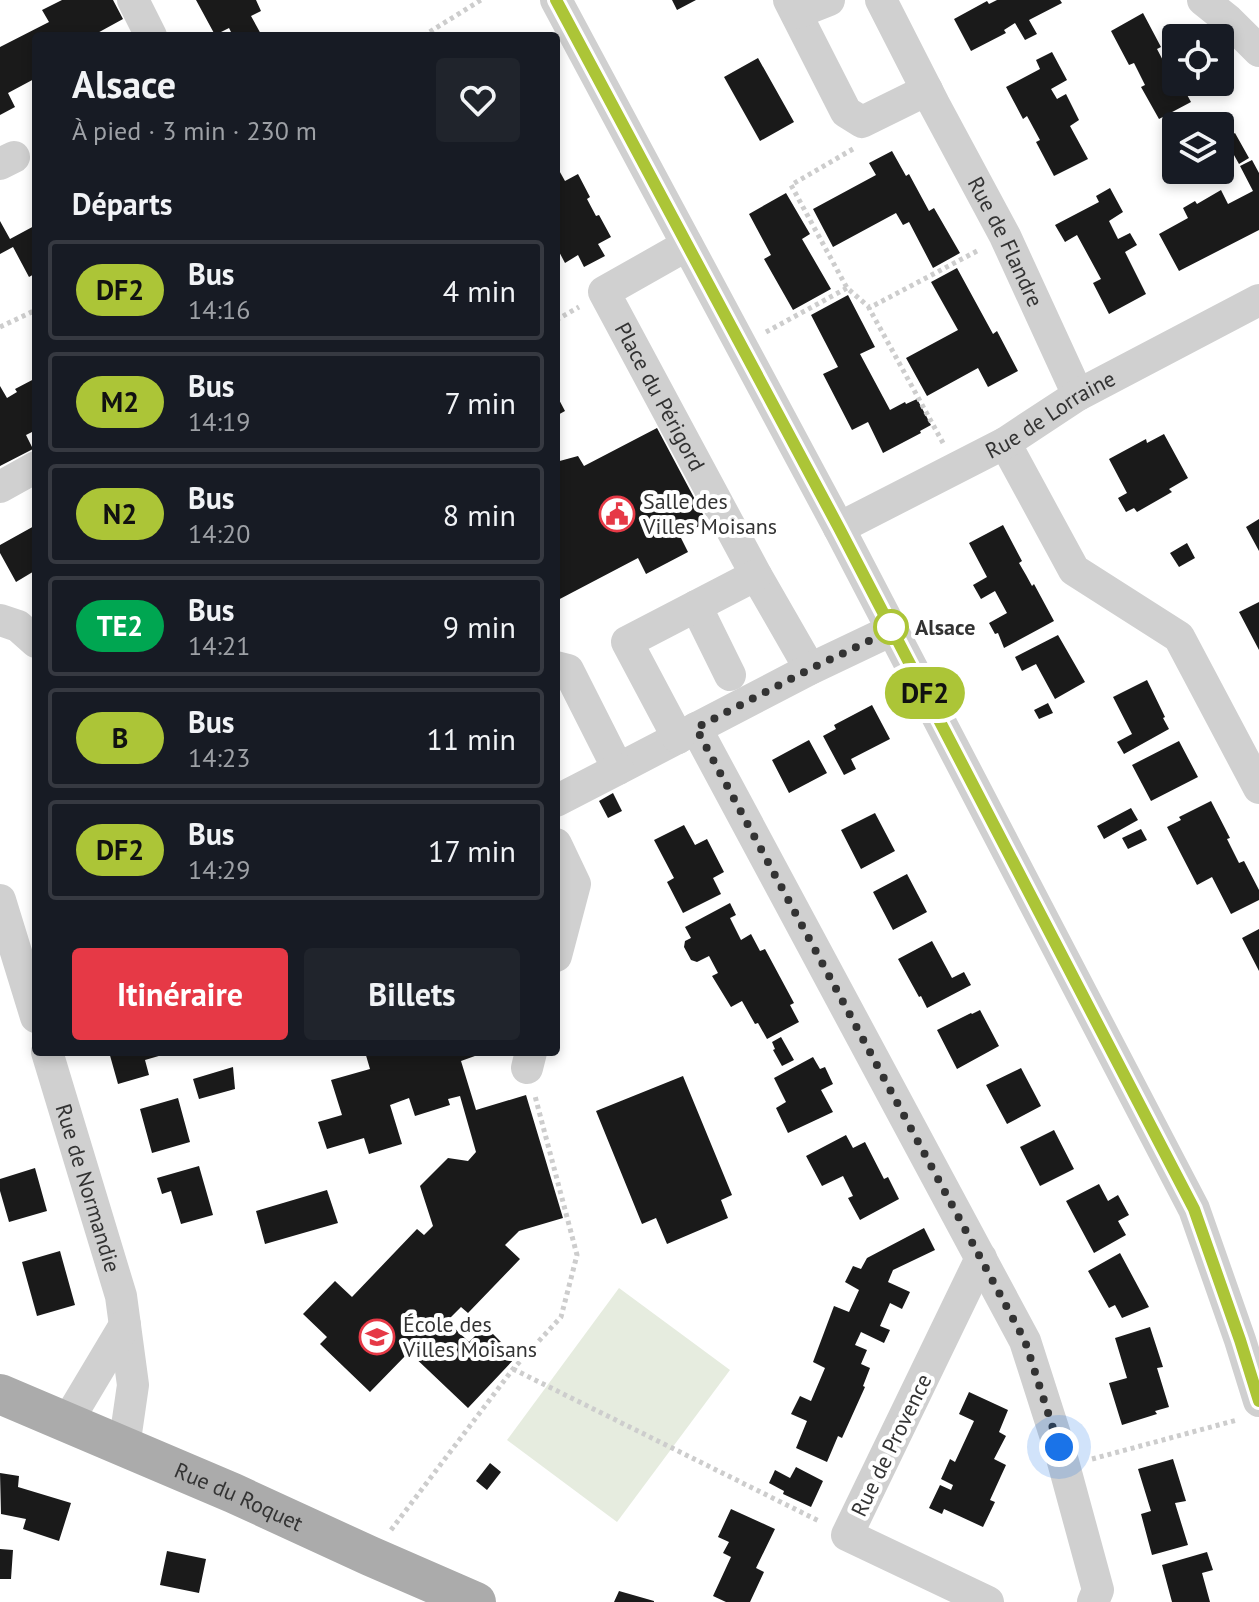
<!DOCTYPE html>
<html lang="fr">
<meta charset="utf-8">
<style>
body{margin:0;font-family:"PT Sans",sans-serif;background:#20242c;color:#f1f3f6;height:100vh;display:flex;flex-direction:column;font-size:30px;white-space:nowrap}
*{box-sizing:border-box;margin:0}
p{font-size:26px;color:#9ea1a6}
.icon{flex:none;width:44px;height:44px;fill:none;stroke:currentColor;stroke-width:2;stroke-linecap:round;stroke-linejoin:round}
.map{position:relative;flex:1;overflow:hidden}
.drawer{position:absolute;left:32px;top:32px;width:528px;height:1024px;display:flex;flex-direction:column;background:#171b24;border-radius:8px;box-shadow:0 4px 12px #0003}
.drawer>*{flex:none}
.badge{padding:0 16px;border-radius:26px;font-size:28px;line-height:52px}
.tools{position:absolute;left:1162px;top:24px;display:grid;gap:16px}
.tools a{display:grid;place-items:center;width:72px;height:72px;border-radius:8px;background:#171b24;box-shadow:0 4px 12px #0003;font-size:40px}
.you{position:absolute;width:40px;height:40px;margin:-20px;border:6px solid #fff;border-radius:50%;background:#1a73e8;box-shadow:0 0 0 12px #1a73e833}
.map>.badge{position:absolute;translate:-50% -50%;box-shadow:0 0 0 4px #fff}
h2{padding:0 40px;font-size:30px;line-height:72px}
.round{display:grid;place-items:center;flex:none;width:84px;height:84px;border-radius:8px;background:#20242c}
.overview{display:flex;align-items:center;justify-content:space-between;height:136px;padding:0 40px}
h1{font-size:38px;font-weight:600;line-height:60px}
.primary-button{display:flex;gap:16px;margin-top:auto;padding:16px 40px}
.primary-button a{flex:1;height:92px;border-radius:8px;background:#e63946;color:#fff;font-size:32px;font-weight:600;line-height:92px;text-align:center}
.primary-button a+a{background:#20242c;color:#f1f3f6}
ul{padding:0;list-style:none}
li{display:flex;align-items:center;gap:24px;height:100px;margin:0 16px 12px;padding:0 24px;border:4px solid #363941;border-radius:8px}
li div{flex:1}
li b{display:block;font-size:30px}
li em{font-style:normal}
li .badge{min-width:88px;font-weight:700;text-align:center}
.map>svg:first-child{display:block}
.green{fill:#e6ecdf}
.building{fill:#1a1a1a}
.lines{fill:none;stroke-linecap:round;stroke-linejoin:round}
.path{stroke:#cdcdcd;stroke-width:5;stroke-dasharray:4 4;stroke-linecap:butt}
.minor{stroke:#d0d0d0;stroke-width:32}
.major{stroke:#ababab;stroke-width:40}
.line-casing{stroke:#fff;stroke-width:18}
.line{stroke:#acc537;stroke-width:12}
.walk{stroke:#333;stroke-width:8;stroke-dasharray:0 14.4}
.stop-dot{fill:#fff;stroke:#acc537;stroke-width:4}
.labels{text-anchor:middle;stroke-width:8;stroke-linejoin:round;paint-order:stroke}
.street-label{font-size:22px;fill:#333;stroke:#fff}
.poi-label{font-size:22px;fill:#333;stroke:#fff;text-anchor:start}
.stop-label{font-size:22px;font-weight:bold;fill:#333;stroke:#fff;text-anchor:start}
</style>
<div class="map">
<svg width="1259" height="1602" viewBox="0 0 1259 1602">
<rect width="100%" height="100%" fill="#fff"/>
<path class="green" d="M619 1288 730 1370 617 1522 507 1440Z"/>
<path class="building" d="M62 0H113L123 19 92 36H36V78L8 93 15 107 0 115V47L49 22 42 10Z
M196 0H256L261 11 251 16 262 36H233L229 28 215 35Z
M672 0H696L677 10Z
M997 0H1060L1062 3 1029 20 1037 34 1025 40 1015 23 1004 30 1006 33 971 51 954 19 987 1 989 4Z
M1143 13 1161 47 1157 49 1169 72 1174 70 1176 74V82H1180L1191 102 1159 119 1141 87 1145 85 1134 63 1129 65 1111 31Z
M1052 52 1067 80 1051 89 1057 99 1066 94 1079 120 1070 126 1088 159 1054 176 1036 142 1040 140 1027 116 1023 119 1006 87 1040 69 1036 60Z
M758 58 794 122 760 141 724 77Z
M1235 133 1249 158 1239 164 1225 139Z
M892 151 906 176 909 174 929 211 934 208 960 253 933 268 909 222 903 225 896 213 833 247 813 209 876 175 869 163Z
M1252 160 1259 173V230L1179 271 1159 234 1188 218 1183 208 1195 201 1197 204 1221 190 1228 204 1253 191 1240 166Z
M556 165 565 181 578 174 590 197 587 199 596 216 599 215 611 237 598 244 605 256 584 267 578 255 565 263 556 246Z
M1110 188 1123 212 1109 221 1118 239 1130 233 1137 245 1125 252 1146 294 1109 314 1093 283 1101 279 1077 235 1065 242 1055 225 1099 202 1096 196Z
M786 193 810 234 802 239 831 289 793 310 764 259 771 255 749 214Z
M0 221 10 239 36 225V273L29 277 13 247 0 254Z
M957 268 993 334 997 331 1018 371 988 387 978 368 927 396 906 358 958 330 931 282Z
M848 295 875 347 860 354 890 410 905 402 906 404 917 399 931 425 920 431 921 433 883 453 868 422 852 430 823 374 838 367 811 315Z
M36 378V430L26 435 33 449 0 466V386L7 398 17 392 15 389Z
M556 394 565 411 556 416Z
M657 428 707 522 680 536 688 552 646 574 638 558 556 601V462L578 456 584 466Z
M1164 434 1188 478 1169 489 1172 492 1137 512 1134 508 1126 512 1118 498 1127 493 1109 459 1146 439 1147 443Z
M1259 519V551L1246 527Z
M36 525V570L16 582 0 553V545Z
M1003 525 1022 561 1019 563 1026 575 1032 586 1034 584 1054 621 1004 648 998 633 995 634 989 623 1007 613 995 591 981 599 973 585 987 577 969 543Z
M1187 543 1195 558 1179 567 1170 553Z
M1259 602V650L1239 612Z
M1058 635 1085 682 1055 699 1036 664 1022 671 1015 657Z
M1147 680 1165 717 1163 718 1169 729 1124 754 1117 742 1132 734 1113 697Z
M1048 703 1053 713 1039 719 1034 710Z
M872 705 890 739 851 759 856 769 844 775 823 736 836 729 834 725Z
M809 740 827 773 789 793 772 760Z
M1179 741 1198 777 1151 801 1132 765Z
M613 793 622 811 608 818 599 801Z
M1211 801 1230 838 1227 839 1239 863 1244 861 1259 890V900L1231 914 1212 877 1197 885 1167 827 1181 820 1179 817Z
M1131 808 1138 820 1104 839 1097 826Z
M875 813 895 851 861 869 841 830Z
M684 825 695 845 707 839 724 872 713 878 721 894 683 913 667 882 674 878 654 840Z
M1141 829 1147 840 1128 849 1122 838Z
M907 874 927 912 893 930 873 892Z
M730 903 736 915 730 918 741 940 751 934 760 951 765 949 794 1003 790 1005 799 1022 767 1039 758 1023 755 1024 742 1001 731 1007 712 976 718 973 709 956 697 962 691 960 684 947 685 941 691 938 685 927Z
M1259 929V971L1242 938Z
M932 941 952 978 964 972 971 985 927 1008 921 996 919 997 898 959Z
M980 1010 999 1046 957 1069 937 1030 971 1013 972 1014Z
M781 1037 794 1060 782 1066 773 1050 775 1049 772 1042Z
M109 1052H169V1053L145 1060 149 1075 118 1084Z
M365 1052H486L461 1061 476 1110 526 1095 563 1218 519 1231 505 1245 520 1259 468 1313 461 1307 447 1321 469 1342 485 1326 516 1357 468 1408 409 1352 370 1392 320 1344 327 1337 303 1314 335 1281 352 1297 417 1229 424 1235 433 1226 420 1186 448 1158 468 1161 476 1152 460 1096 448 1099 450 1105 415 1116 409 1098 390 1105 402 1144 369 1154 364 1138 327 1149 318 1122 342 1115 331 1080 370 1069Z
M813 1057 820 1069 825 1067 833 1084 821 1090 833 1112 788 1133 776 1108 786 1102 774 1078Z
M233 1067 235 1089 199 1099 193 1079Z
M1021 1068 1041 1106 1007 1124 986 1085Z
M683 1076 732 1195 721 1200 728 1218 667 1244 656 1218 642 1224 596 1111Z
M178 1098 190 1142 152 1153 140 1109Z
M1054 1130 1074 1169 1040 1186 1020 1147Z
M846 1135 853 1148 865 1142 884 1179 888 1177 899 1199 860 1220 848 1198 853 1196 843 1176 822 1186 806 1156Z
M199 1166 213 1215 181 1224 171 1191 162 1194 157 1178Z
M35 1168 47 1211 9 1222 0 1191V1179Z
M1099 1184 1108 1201 1118 1195 1129 1215 1118 1221 1126 1235 1094 1253 1066 1201Z
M327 1190 338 1223 265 1244 256 1211Z
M924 1228 935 1250 893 1270 888 1282 910 1292 902 1309 890 1303 880 1326 890 1330 884 1343 861 1332 855 1345 867 1350 861 1364 870 1368 863 1386 865 1387 842 1438 838 1436 827 1462 796 1448 807 1421 791 1414 800 1396 811 1401 825 1368 813 1362 834 1306 849 1312 859 1290 845 1282 853 1266 861 1269 867 1258Z
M60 1251 75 1305 37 1316 22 1262Z
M1120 1253 1149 1307 1122 1318 1115 1305 1109 1308 1088 1271Z
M1150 1327 1163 1367 1157 1368 1169 1407 1155 1411 1157 1414 1122 1425 1109 1383 1127 1378 1115 1338Z
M969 1392 1008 1410 999 1432 1006 1436 994 1459 1006 1465 990 1500 995 1502 983 1527 944 1509 942 1514 929 1508 940 1485 951 1490 953 1485 941 1479 950 1459 955 1462 974 1421 959 1414Z
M1173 1459 1186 1501 1175 1503 1188 1545 1152 1555 1141 1514 1151 1511 1138 1469Z
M490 1463 501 1472 487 1490 476 1481Z
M796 1467 823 1481 811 1507 783 1494 784 1491 769 1483 775 1470 790 1478Z
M0 1473 19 1476 18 1487 71 1503 59 1541 23 1529 26 1519 1 1514Z
M731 1509 775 1529 756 1568 764 1572 750 1602H726L713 1596 731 1557 723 1553 729 1542 718 1537Z
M0 1549 13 1550 11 1579H0Z
M167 1551 206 1559 199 1593 160 1585Z
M1207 1552 1213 1570 1202 1573 1210 1602H1172L1162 1565Z
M619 1591 654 1601V1602H614Z"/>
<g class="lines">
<path class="path" d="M423 36 481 0
M853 149 791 185 847 288 869 307
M556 320 579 307
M0 327 36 310
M766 332 847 288
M943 443 869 308 979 250
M513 1369 821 1522
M1092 1459 1237 1420
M391 1530 513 1369 561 1317 577 1255 535 1096"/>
<g class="minor">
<path d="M133 0 151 36"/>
<path d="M556 0 839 528 1194 1209 1240 1340 1259 1401"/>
<path d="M789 0 846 112 862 122 927 90"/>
<path id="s1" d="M881 0 934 104 1005 236 1078 395"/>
<path d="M1203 0 1228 20 1259 51"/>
<path d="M796 13 829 0"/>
<path d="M0 164 14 157"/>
<path id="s2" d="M687 245 604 292 756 575 810 669"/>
<path d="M1005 443 1074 570 1179 637 1259 788"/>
<path d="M0 487 36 467"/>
<path id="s3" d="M839 528 1005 443 1078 395 1259 300"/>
<path d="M696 606 730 675"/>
<path d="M0 620 18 626 36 642"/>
<path d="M556 667 568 670 618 769 810 669 892 630"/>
<path d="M696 728 1025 1341 1059 1447 1098 1590 1093 1602"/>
<path d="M678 738 627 642 756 575"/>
<path d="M556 801 618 769"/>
<path d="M556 844 575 884 556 956"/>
<path d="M0 900 36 1017"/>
<path id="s4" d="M47 1052 121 1296 133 1385 124 1447"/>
<path d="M527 1068 531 1052"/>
<path d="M981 1258 847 1535 988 1602"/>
<path d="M67 1422 125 1325"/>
</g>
<path class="major" id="s5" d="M0 1394 233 1493 370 1556 476 1602"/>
</g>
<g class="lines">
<g class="line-casing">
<path id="line" d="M556 0 839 528 1194 1209 1240 1340 1259 1401"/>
</g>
<use href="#line" class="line"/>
<path class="walk" d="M891 627 892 630 810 669 696 728 1025 1341 1059 1447"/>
</g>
<defs>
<g id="civic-ring" transform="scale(1.8)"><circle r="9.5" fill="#fff" stroke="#e63946" stroke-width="1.5"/><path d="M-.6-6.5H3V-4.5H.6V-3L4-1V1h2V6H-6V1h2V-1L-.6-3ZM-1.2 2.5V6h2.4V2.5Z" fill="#e63946"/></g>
<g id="school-ring" transform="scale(1.8)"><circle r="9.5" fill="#fff" stroke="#e63946" stroke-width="1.5"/><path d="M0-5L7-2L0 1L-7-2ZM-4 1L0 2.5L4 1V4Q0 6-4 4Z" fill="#e63946"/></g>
</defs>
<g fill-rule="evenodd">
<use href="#civic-ring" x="617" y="514"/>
<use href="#school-ring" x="377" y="1337"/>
</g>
<circle class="stop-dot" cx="891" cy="627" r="16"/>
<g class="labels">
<g class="street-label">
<text dy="8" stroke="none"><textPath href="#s1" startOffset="272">Rue de Flandre</textPath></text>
<text dy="8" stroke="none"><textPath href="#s2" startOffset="214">Place du Périgord</textPath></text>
<text dy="8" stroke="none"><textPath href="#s3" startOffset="240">Rue de Lorraine</textPath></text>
<text dy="8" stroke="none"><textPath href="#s4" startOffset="142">Rue de Normandie</textPath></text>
<text transform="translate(891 1445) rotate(-64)" y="8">Rue de Provence</text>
<text dy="8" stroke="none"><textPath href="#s5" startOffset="260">Rue du Roquet</textPath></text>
</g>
<g class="poi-label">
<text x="643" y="509">Salle des<tspan x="643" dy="25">Villes Moisans</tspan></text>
<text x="403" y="1332">École des<tspan x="403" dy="25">Villes Moisans</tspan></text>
</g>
<g class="stop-label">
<text x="915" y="635">Alsace</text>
</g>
</g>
</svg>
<div class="tools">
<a><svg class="icon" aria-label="locate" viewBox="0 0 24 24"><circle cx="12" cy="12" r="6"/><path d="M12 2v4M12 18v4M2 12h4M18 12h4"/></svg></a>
<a><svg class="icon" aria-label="layers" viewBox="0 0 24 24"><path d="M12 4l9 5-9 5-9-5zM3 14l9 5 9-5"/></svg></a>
</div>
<div class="you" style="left:1059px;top:1447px"></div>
<b class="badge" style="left:925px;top:693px;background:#acc537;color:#111">DF2</b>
<section class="drawer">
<div class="overview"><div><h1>Alsace</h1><p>À pied · 3 min · 230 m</p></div><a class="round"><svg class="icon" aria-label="heart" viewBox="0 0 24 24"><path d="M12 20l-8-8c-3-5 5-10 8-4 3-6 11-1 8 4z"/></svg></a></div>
<h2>Départs</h2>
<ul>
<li><span class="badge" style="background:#acc537;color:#111">DF2</span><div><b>Bus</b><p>14:16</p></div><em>4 min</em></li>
<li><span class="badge" style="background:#acc537;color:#111">M2</span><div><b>Bus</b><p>14:19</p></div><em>7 min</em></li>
<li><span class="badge" style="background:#acc537;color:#111">N2</span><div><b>Bus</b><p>14:20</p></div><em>8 min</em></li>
<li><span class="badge" style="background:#00a651;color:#fff">TE2</span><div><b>Bus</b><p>14:21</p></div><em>9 min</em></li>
<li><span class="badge" style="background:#acc537;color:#111">B</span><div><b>Bus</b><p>14:23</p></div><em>11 min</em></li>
<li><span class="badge" style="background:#acc537;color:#111">DF2</span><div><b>Bus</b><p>14:29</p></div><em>17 min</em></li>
</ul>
<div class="primary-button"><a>Itinéraire</a><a>Billets</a></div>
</section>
</div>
